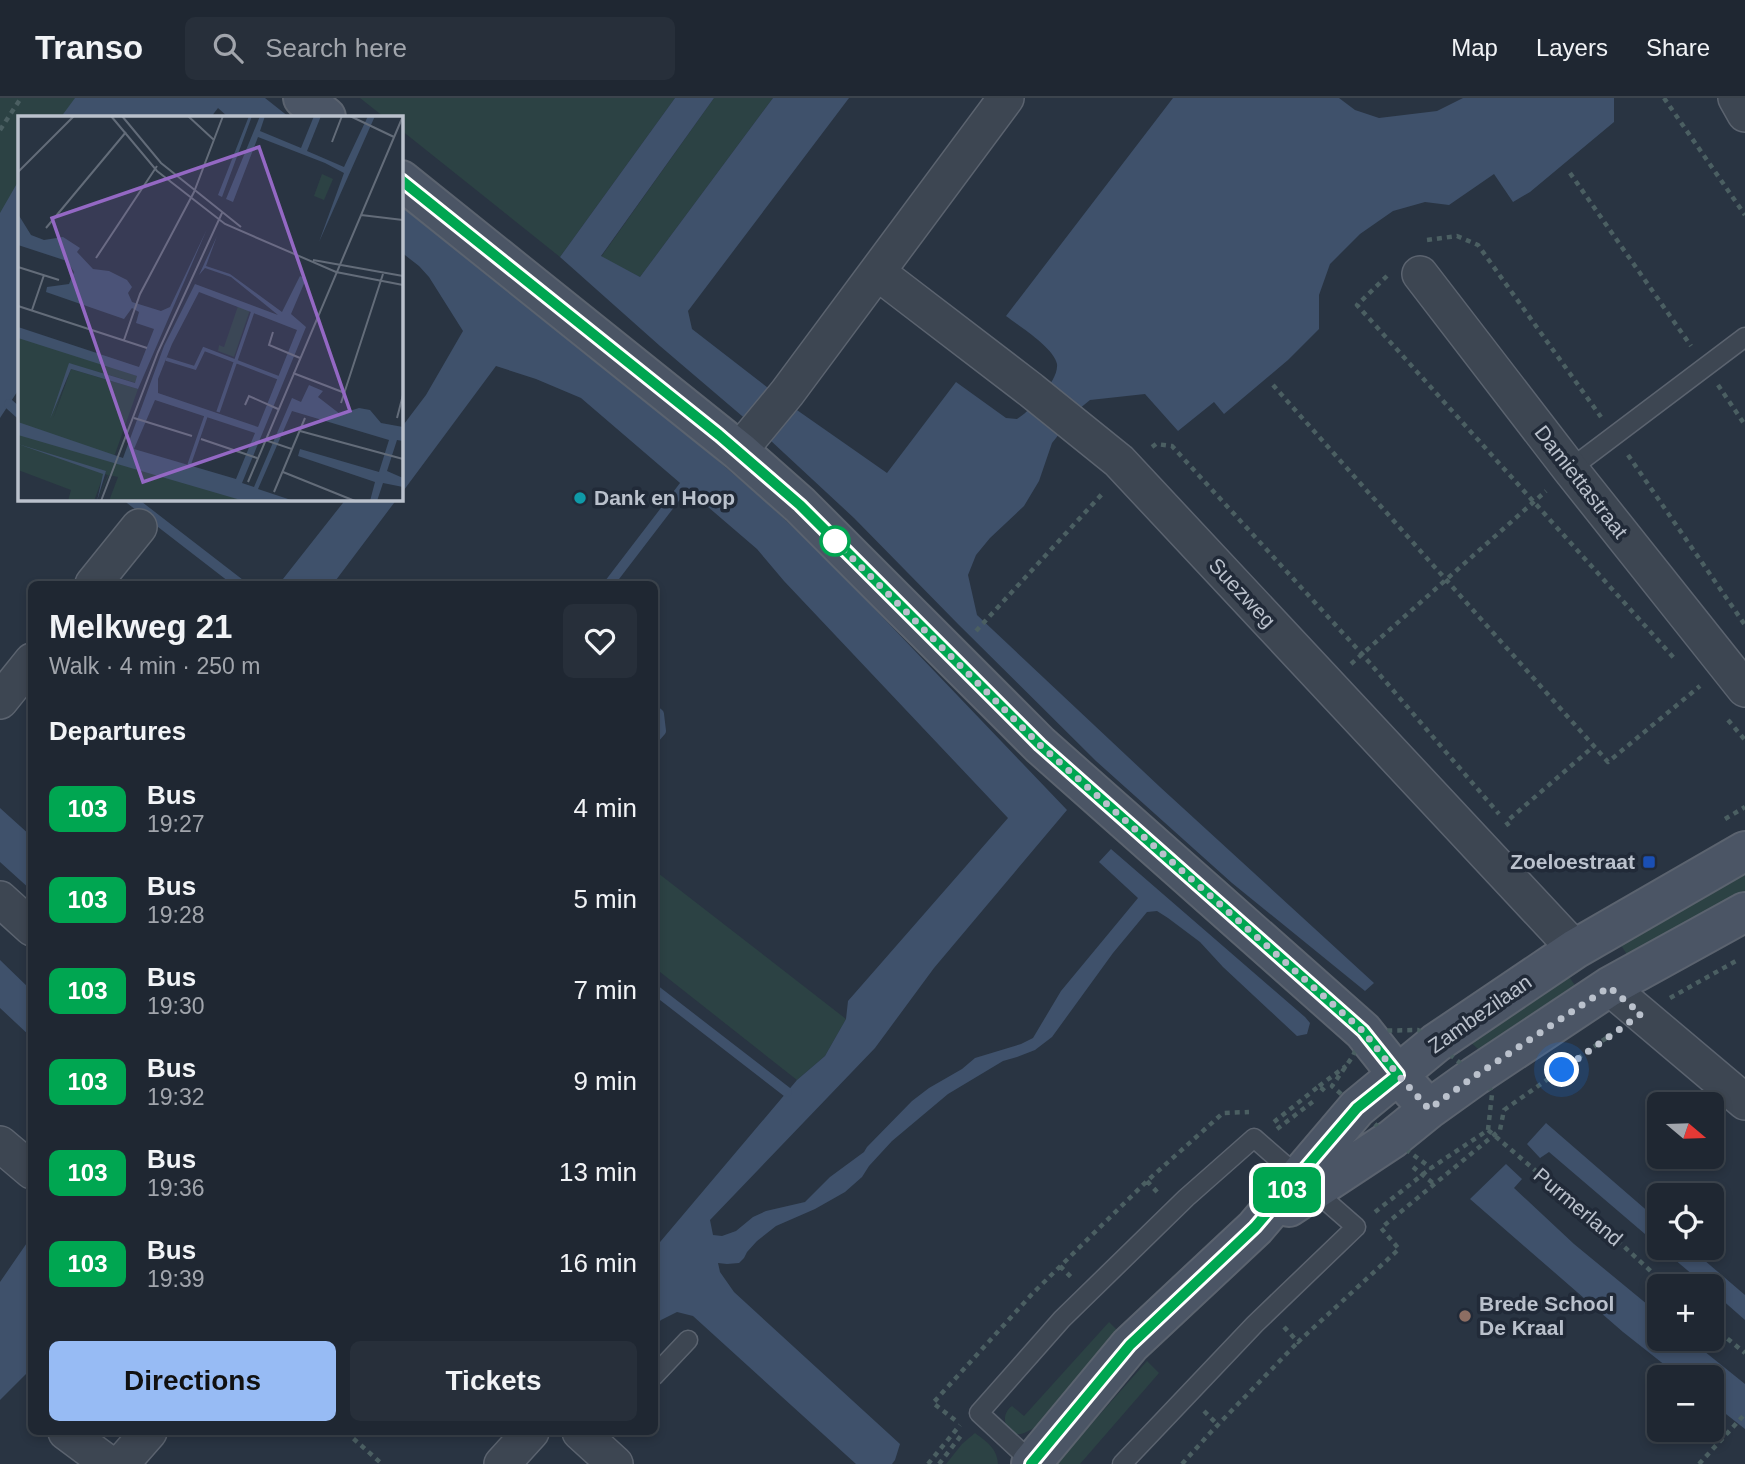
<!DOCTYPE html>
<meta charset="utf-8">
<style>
body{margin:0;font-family:Arial,sans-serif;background:#272f3a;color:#f1f3f6;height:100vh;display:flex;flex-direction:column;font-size:26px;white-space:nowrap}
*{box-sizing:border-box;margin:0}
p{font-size:23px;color:#a1a5ac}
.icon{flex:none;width:38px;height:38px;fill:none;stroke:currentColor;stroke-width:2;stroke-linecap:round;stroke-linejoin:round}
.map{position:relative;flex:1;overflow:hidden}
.sheet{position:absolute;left:28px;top:483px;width:630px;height:854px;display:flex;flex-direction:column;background:#1f2732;border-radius:10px;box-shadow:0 4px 10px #0003,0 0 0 2px #3c444d}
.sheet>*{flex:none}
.badge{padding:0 14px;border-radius:10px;font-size:24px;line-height:46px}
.needle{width:46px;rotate:109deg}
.buttons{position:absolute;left:1647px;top:994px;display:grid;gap:14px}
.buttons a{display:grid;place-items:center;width:77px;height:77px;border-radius:10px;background:#1f2732;box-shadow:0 4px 10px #0003,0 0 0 2px #3c444d;font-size:35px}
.you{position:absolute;width:35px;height:35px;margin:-18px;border:5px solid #fff;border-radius:50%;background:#1a73e8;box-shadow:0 0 0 10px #1a73e833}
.map>.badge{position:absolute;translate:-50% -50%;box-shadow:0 0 0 4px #fff}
h2{padding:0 21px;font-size:26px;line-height:63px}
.round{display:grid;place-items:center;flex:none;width:74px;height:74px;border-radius:10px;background:#272f3a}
.headline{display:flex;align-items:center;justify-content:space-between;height:119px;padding:0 21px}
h1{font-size:33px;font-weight:800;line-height:52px}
.cta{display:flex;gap:14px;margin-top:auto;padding:14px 21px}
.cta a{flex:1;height:80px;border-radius:10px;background:#97bbf4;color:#111;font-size:28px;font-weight:800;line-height:80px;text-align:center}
.cta a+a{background:#272f3a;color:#f1f3f6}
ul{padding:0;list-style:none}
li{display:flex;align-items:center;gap:21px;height:91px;padding:0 21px}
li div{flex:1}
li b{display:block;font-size:26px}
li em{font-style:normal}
li .badge{min-width:77px;font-weight:700;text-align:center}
header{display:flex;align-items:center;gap:42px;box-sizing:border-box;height:98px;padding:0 35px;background:#1f2732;border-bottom:2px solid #3c444d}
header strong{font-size:33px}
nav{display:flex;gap:38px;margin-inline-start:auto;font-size:24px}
.search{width:490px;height:63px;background:#272f3a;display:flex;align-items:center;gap:18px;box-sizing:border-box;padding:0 24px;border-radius:10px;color:#a1a5ac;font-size:26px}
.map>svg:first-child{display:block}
.green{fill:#2c4244}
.water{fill:#3f516b}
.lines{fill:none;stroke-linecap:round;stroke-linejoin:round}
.stream{stroke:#3f516b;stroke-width:10}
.lane-casing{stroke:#5b636f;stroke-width:21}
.street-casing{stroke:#5b636f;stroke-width:38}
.secondary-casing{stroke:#5b636f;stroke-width:42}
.path{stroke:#4b5f62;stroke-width:4.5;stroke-dasharray:5 5;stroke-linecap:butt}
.lane{stroke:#3d4652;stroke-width:18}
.street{stroke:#3d4652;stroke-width:35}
.secondary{stroke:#4b5565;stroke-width:38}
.line-casing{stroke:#fff;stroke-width:16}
.line{stroke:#00a651;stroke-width:10}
.walk{stroke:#bac1cc;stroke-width:7;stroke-dasharray:0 12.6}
.culture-dot{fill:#0f9aa8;stroke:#212a38;stroke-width:2.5}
.stop-dot{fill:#fff;stroke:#00a651;stroke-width:3.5}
.transit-dot{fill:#1a4fb4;stroke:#212a38;stroke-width:2.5}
.education-dot{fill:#8d6e63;stroke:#212a38;stroke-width:2.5}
.labels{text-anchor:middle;stroke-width:7;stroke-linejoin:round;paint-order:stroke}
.street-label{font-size:21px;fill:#bac1cc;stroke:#212a38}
.poi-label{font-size:21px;font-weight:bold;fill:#bac1cc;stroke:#212a38;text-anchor:start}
.inset-river{fill:none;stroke:#3f516b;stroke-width:3.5}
.inset-road{fill:none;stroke:#636c79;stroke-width:2}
.view{fill:#9468c4;fill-opacity:0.15;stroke:#9468c4;stroke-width:3.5}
.inset-edge{fill:none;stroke:#bac1cc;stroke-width:3.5}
</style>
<header>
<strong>Transo</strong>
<div class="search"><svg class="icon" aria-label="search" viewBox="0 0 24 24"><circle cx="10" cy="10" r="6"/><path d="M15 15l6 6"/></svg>Search here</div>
<nav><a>Map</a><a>Layers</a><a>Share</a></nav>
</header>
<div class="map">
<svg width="1745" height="1366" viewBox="0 0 1745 1366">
<rect width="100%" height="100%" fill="#293442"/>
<path class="green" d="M0 0H125L111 19H19V146L0 172Z
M360 0H675L560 159 401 32V19H384Z
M714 0H773L640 179 601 159Z
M1745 769V800L1632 864 1616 840Z
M654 772 846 921 825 958 797 982 655 870Z
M1565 873 1581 896 1488 960 1468 942Z
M1109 1224 1121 1236 1035 1330C1029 1332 1023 1337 1017 1336 1003 1334 1001 1315 1012 1308L1024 1318Z
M1147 1263 1159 1275 1080 1366H1056Z
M975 1335C987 1344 997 1350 998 1366H946L962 1346Z"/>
<path class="water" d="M75 0H265L289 19H228L218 10 211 19H61Z
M675 0H714L601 158 640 179 773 0H849L688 213 692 231 794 310 887 375 956 284 1006 320 1017 321C1028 314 1035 305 1043 295 1050 287 1058 276 1057 266 1054 250 1019 228 1006 218L1173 0H1339L1355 12 1379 20 1437 13 1463 0H1614V24L1530 94 1513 104 1494 76 1449 107 1425 104 1393 113 1360 136 1330 166 1319 197V231L1288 262 1224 316 1214 304 1178 333 1145 296 1090 302 1079 311 1052 345 1039 383 1024 408 990 440 976 457 968 477 977 517 1160 689 1374 885 1365 893 1232 785 1096 663 958 526 854 420 770 342 660 248 560 159Z
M19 82V291L0 320V115Z
M401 108 676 327 764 402 828 462 1067 712 934 870 875 950 710 1122 713 1137 722 1138 736 1133 753 1119 766 1113 805 1104 830 1079 864 1054 867 1049 912 1003 929 990 962 971 975 960 1021 946 1033 940 1061 893 1138 800 1099 764 1111 751 1305 919 1310 925 1307 936 1297 938 1223 869 1200 844 1168 820 1157 813 1147 814 1113 855 1052 939 1035 952 1017 959 1003 963 948 996 892 1043 869 1068 862 1079 845 1094 815 1111 776 1128 757 1143 747 1154 744 1160 739 1165 727 1166 718 1165 720 1174 734 1194 900 1346 895 1362 892 1366H856L693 1218 677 1214 661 1222 655 1228V1150L797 982 825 958 846 921 848 903 1008 720 784 483 757 451 581 300 536 281 496 268 401 396V330L426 297 463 233 429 179 419 168 401 154Z
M346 401H397L333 486H279Z
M0 710 31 738V792L0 764Z
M0 862 31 892V939L0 910Z
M1546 1025 1659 1123V1148L1549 1054 1540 1060 1527 1046Z
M1506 1066 1522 1081 1514 1090 1574 1146 1659 1216V1241H1689L1745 1286V1331L1712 1305V1279H1680L1623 1234 1470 1101Z
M31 1139V1271L0 1302V1184Z
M1661 1150H1690L1745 1197V1222L1712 1193V1188H1706Z"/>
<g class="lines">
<path class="stream" d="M9 306 19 315
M130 401 240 486
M609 486 684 388
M654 612 659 616 661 633 654 641
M654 891 787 994"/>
<g class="lane-casing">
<path id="lane" d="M1570 371 1745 239
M654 1278 688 1242
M1034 1366 979 1315 1062 1221 1186 1100 1254 1040 1356 1129 1255 1226 1122 1366"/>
</g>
<g class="street-casing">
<path id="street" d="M1736 0 1745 16
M877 174 1031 292 1119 363 1575 851
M1420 176 1570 371 1745 591
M739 353 787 295 1006 0
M93 486 139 429
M0 603 32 563
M0 801 32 830
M1609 889 1745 1004
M0 1046 32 1073
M66 1334 109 1366
M580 1334 615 1366
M121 1366 149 1334
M502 1366 531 1334"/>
</g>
<g class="secondary-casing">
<path id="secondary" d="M303 0 326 19
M401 82 739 353 800 407 1040 647 1363 933 1398 977 1429 1011
M1289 1109 1392 1041 1429 1011 1475 978 1609 889 1745 814
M1031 1366 1130 1247 1255 1130 1357 1010 1436 945 1575 851 1745 753"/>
</g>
<path class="path" d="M1664 0 1745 117
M0 32 21 0
M1570 75 1691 248
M1427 142 1457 138 1478 147 1601 319
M1387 178 1357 207 1674 560
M1273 287 1608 664 1700 588
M1718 287 1745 327
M1152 349 1156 346 1172 348 1362 556 1499 716
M1628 357 1745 527
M976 533 1103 395
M1351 566 1546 393
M1728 622 1745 642
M1725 721 1745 709
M1509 728 1506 724 1594 648
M1670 900 1736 863
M1418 932 1436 945 1490 990 1492 996 1488 1032 1431 1070 1392 1041 1332 988 1353 958 1363 933Z
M1319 988 1346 968
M1274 1024 1319 988 1327 995
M1277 1031 1315 1002
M1488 1032 1619 1144 1667 1188
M1413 1069 1434 1086
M1147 1083 1158 1095
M1375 1114 1431 1070
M1060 1168 1072 1180
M1712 1228 1745 1255
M1284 1229 1298 1244 1399 1151 1381 1130 1500 1032 1504 1012 1612 936
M1204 1313 1218 1327
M955 1322 933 1305 1033 1195 1147 1083 1223 1015 1249 1014
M346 1334 382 1366
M928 1366 960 1327
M939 1366 963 1335
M1182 1366 1210 1335 1298 1244
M1699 1366 1745 1316"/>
<use href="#lane" class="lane"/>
<use href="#street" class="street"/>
<use href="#secondary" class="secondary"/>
</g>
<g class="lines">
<g class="line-casing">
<path id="line" d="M401 82 719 337 800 407 1040 647 1363 933 1398 977 1357 1010 1255 1129 1130 1247 1031 1366"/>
</g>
<use href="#line" class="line"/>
<path class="walk" d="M835 443 1040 647 1363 933 1398 977 1429 1011 1475 978 1609 889 1641 916 1562 972"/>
</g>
<circle class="culture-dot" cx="580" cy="400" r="7"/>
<circle class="stop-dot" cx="835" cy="443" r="14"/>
<rect class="transit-dot" x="1642" y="757" width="14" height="14" rx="3.5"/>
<circle class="education-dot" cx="1465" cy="1218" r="7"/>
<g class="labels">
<g class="street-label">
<text transform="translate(1581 384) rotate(52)" y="7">Damiettastraat</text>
<text transform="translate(1242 495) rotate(47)" y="7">Suezweg</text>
<text transform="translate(1480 916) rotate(-35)" y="7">Zambezilaan</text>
<text transform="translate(1578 1109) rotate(40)" y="7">Purmerland</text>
</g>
<g class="poi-label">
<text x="594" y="407">Dank en Hoop</text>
<text x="1635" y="771" text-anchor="end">Zoeloestraat</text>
<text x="1479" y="1213">Brede School<tspan x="1479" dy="24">De Kraal</tspan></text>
</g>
</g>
<g transform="translate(18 18)">
<rect width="385" height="385" fill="#293442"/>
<path d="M304 58 315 63 306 84 296 80ZM220 190 232 194 216 241 200 235 201 229 206 231ZM0 218 119 260 118 267 53 248 35 303 53 253 120 273 96 341 242 385H91L100 361 91 359 79 385 90 359 86 358 76 385H50L53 374 0 354Z" fill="#2c4244"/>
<path d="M231 0H234L204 81 200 79ZM242 0H247L242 15 283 32 296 0H303L289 35 326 51 350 0H357L301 126 326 57 307 47 240 21 215 86 208 83ZM0 98 13 119 26 124 45 121 62 132 59 136 75 153 91 155 109 164 114 171 110 177 114 186 143 195 152 191 189 113 120 273 53 253 32 303 51 247 117 267 119 260 0 222V211L121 251 136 213 118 207 121 196 114 192 106 203 28 176 29 171 51 168 56 156 49 145 0 129ZM199 120 188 150 212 158 264 196 282 160 288 163 273 198 288 211 224 367 236 371 274 282 283 286 291 269 305 275 300 281 322 298 341 292 352 294 363 307 385 311V325L379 324 369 355 385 362V371L365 367 359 385H352L357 366 280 340 282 333 361 356 371 324 274 295 240 373 276 385H226L0 319V306L105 342 146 230 177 168 260 199 213 161 187 152 181 159ZM181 176 279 214 240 311 140 277V263L154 228ZM137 284 237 317 218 363 116 333ZM0 328 88 355 79 385 85 358Z" fill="#3f516b" fill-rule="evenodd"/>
<path class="inset-river" d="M148 243 177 252 186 233 261 262M200 296 235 195M171 349 188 300"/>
<path class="inset-road" d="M93 0 139 55 207 108 318 156 385 169M104 0 143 47 223 111M170 0 196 24M332 0 376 21M314 26 324 0M0 56 56 0M343 99 385 104M28 112 108 16M78 142 139 50M295 144 385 160M0 151 41 164M0 190 129 232M14 194 26 159M255 216 251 229 282 242M106 224 122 178 176 76 205 0M275 257 327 277M323 287 365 158M227 289 231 280 260 293M116 302 174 320M379 302 385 279M282 315 385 343M183 323 239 342M247 324 274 333 256 376M274 333 287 302M265 356 337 385M230 366 385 0M83 385 140 236 204 97"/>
<path class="view" d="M241 31 332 295 125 366 34 102Z"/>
<rect width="385" height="385" class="inset-edge"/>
</g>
</svg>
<div class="buttons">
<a><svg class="needle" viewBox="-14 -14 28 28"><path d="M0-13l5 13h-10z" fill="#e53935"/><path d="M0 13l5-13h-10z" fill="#a1a5ac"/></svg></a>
<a><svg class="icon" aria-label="locate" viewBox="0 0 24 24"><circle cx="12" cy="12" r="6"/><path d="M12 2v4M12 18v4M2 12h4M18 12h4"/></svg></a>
<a>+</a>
<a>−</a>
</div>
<div class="you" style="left:1562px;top:972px"></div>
<b class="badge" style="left:1287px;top:1092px;background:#00a651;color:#fff">103</b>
<section class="sheet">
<div class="headline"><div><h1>Melkweg 21</h1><p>Walk · 4 min · 250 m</p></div><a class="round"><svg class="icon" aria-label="heart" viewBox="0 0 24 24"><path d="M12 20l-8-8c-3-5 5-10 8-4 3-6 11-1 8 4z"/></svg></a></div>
<h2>Departures</h2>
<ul>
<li><span class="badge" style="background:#00a651;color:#fff">103</span><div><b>Bus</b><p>19:27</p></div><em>4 min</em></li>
<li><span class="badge" style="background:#00a651;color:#fff">103</span><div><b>Bus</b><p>19:28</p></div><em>5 min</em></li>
<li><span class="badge" style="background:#00a651;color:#fff">103</span><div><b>Bus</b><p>19:30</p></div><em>7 min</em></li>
<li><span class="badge" style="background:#00a651;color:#fff">103</span><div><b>Bus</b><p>19:32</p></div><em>9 min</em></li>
<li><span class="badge" style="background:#00a651;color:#fff">103</span><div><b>Bus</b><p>19:36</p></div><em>13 min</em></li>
<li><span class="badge" style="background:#00a651;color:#fff">103</span><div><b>Bus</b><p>19:39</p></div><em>16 min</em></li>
</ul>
<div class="cta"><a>Directions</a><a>Tickets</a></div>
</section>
</div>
